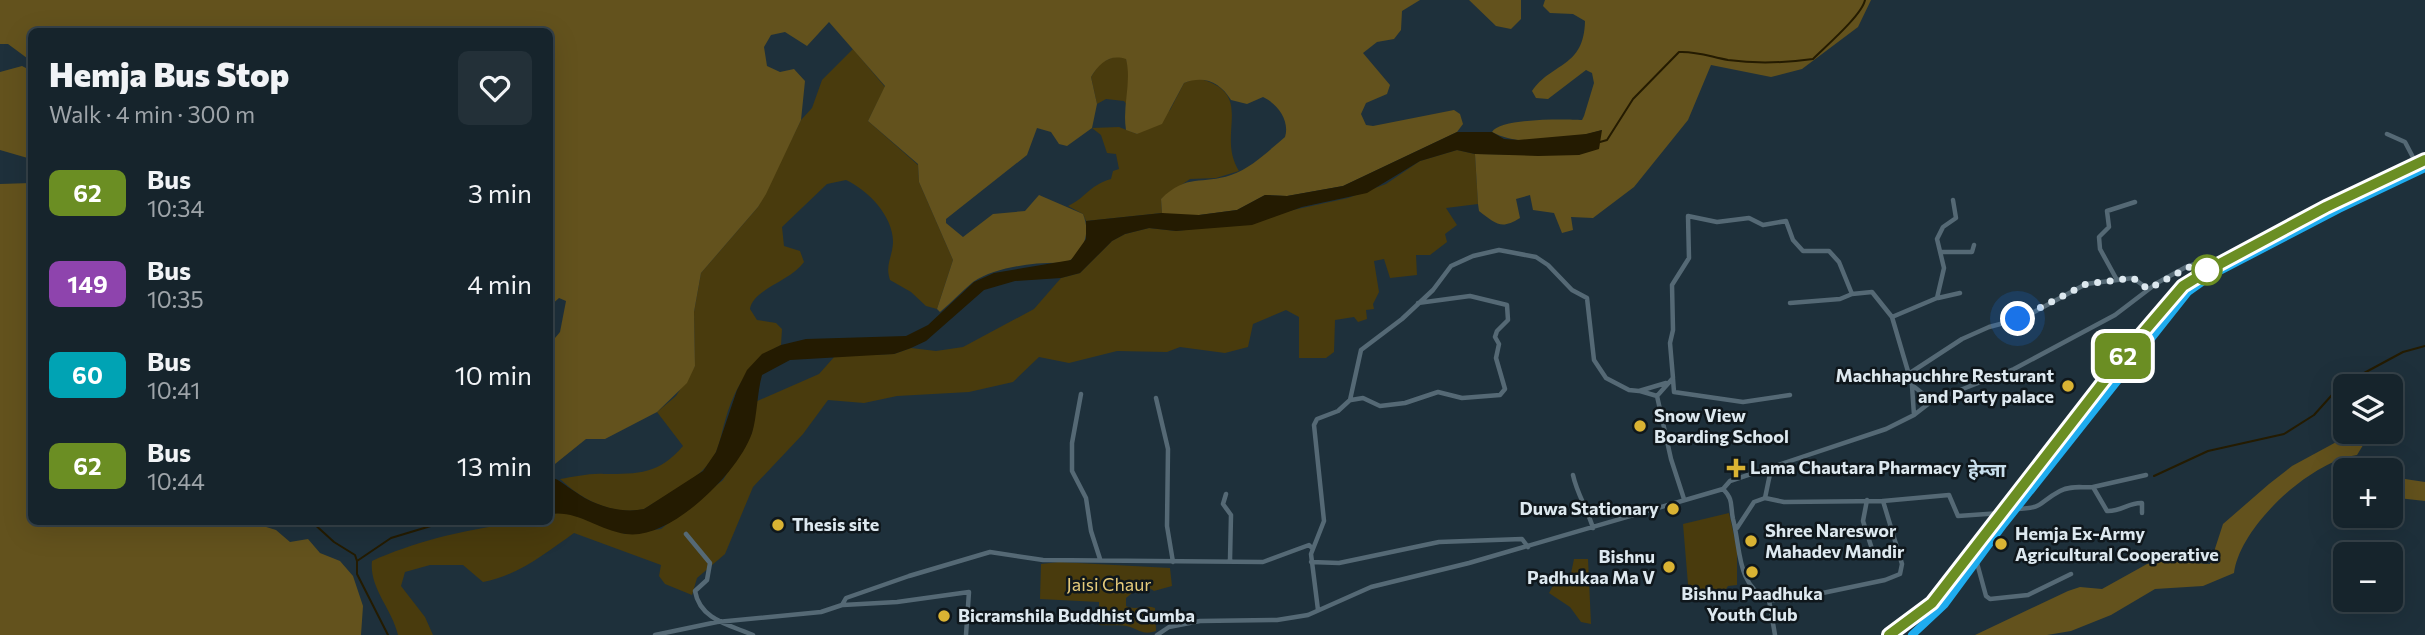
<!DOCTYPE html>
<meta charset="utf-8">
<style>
body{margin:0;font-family:Commissioner,"Noto Sans Devanagari",sans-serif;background:#233038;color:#f1f3f6;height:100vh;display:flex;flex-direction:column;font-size:26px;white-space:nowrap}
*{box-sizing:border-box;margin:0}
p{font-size:23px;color:#9ea4a9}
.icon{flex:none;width:38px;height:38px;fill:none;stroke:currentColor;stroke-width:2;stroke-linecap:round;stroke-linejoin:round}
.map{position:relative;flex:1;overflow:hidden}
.details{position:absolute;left:28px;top:28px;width:525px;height:497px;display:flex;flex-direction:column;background:#16242c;border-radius:10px;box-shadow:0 7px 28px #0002,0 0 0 2px #354148}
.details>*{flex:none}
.badge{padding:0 14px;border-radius:10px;font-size:24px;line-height:46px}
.tools{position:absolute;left:2333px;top:374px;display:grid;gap:14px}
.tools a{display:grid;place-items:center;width:70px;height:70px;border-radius:10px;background:#16242c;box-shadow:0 7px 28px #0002,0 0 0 2px #354148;font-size:35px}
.you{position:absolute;width:35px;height:35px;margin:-18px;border:5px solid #fff;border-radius:50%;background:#1a73e8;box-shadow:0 0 0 10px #1a73e833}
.map>.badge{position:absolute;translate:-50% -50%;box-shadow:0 0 0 4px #fff}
.round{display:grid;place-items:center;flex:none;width:74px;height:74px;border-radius:10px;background:#233038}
.summary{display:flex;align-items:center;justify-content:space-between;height:119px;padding:0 21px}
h1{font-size:33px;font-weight:800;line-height:52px}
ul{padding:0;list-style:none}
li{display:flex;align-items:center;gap:21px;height:91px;padding:0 21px}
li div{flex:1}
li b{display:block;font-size:26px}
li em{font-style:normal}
li .badge{min-width:77px;font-weight:700;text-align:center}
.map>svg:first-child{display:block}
.green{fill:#493b0d}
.forest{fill:#63521d}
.water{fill:#241b01}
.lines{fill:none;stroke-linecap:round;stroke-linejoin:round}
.stream{stroke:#241b01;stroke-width:2}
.street{stroke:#556975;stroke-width:4.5}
.highway{stroke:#1facef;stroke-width:8}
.line-casing{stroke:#fff;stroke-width:16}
.line{stroke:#6b8e23;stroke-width:10}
.walk{stroke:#dde8ef;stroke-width:7;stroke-dasharray:0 12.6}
.stop-dot{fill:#fff;stroke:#6b8e23;stroke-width:3.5}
.poi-dot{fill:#dab333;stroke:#0f171c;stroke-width:2.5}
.labels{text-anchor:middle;stroke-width:5;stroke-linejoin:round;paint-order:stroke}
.poi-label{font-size:18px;font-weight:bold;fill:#dde8ef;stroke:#0f171c;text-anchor:start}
.park-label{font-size:18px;fill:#e6cb7b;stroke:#0f171c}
.neighbourhood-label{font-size:19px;font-weight:bold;fill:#c8deec;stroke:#0f171c}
</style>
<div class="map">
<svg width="2425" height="635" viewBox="0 0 2425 635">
<rect width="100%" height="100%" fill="#1e303b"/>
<path class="green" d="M853 49 885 87 868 121 918 165 919 182 953 260 937 309 926 306 911 292 890 280C885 265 892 258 893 243 894 217 868 190 846 180L827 184 782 227 784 246 800 251 804 262C791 281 753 289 750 309L757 320 776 323 782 329 781 345C750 361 734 388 725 421 722 431 720 443 716 452 703 479 668 494 644 509 613 516 582 500 560 479 574 477 590 473 604 474 639 474 659 474 683 446L657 412 676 396 695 366 694 312 701 273 758 207 801 120 812 108 822 80Z
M1116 56 1126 58 1129 71 1127 105 1124 101 1106 99 1097 104 1091 77 1100 63Z
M1197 78C1258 93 1215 133 1239 171L1216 178 1190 179 1161 199 1162 213 1086 221 1083 214 1068 206C1087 197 1088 186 1111 179L1113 171 1119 169 1116 154 1107 153 1101 135 1092 128 1119 127 1137 134 1170 110 1184 83Z
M1457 150 1475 154 1478 204 1446 208 1457 225 1445 234 1447 242 1430 255H1416L1417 275 1390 278 1384 259 1374 261 1379 292 1373 304 1374 309 1366 310 1367 319 1358 322 1354 317 1335 320 1334 352 1326 358H1299V317L1286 310 1253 324 1248 347 1225 353 1180 347 1167 352 1117 351 1069 363 1039 357 1013 382 969 392 897 396 864 403 828 400 803 434 753 487 725 554 697 578 692 595 665 584 659 576 661 565 574 533C546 553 517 576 483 582L463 565H430L405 572 401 586 425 617 433 635H398C392 609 369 588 372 561 423 538 494 522 550 522V514L566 512 625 534 661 529 723 480 752 433 755 402 819 374 835 356 894 354 911 348 936 351 963 347 1034 309 1061 278 1080 273 1112 241 1125 234 1149 228 1176 231 1219 226 1348 198 1386 184 1420 161Z
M2154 323 2156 326 1949 591 1924 619 1896 635 1922 618 1941 597Z
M1729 513 1737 549V585L1728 586 1724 592 1689 596 1683 524Z
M1574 559H1588L1591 624 1581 622 1570 607 1549 593 1554 584 1569 583Z
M1059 562 1170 568 1172 586 1154 591 1143 584 1126 598V606C1136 611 1145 604 1155 608L1156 631C1144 635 1141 631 1130 627 1121 624 1108 626 1099 625V602L1040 599 1041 564Z"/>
<path class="forest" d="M0 0H1420L1402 11 1401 30 1394 39 1377 42 1363 53 1390 85 1387 94 1366 103 1361 114 1366 125 1373 126 1454 110 1460 114 1463 124 1457 132 1343 186 1287 196 1265 195 1237 210 1199 215H1166L1162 213 1161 199C1187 173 1202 185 1231 175 1253 167 1268 151 1285 137 1290 121 1278 104 1263 97L1247 104 1231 100C1220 82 1204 75 1184 83L1162 124 1137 134 1126 130C1122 106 1132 82 1126 59 1109 54 1100 63 1091 77L1097 104 1092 128 1067 146 1059 144 1051 132 1037 128 1027 155 946 219V223L963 237 993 214 1025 211 1039 195 1083 214C1091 233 1084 254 1065 263 1037 262 997 266 973 282 962 291 951 303 940 312L937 309 953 260 919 182 918 164 868 121 885 86 829 22 807 46 785 32 771 35 764 47 767 66 780 72 794 69 805 81 801 120 766 194 758 207 701 273 694 312 695 366 687 383 657 412 605 439H586L550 468V419L555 401 550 374V344L560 332 566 301 559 298 550 306V32H32L31 61 8 44H0Z
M1469 0H1521V19L1511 29 1496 26Z
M1545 0H1871L1858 27 1802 69 1771 77 1711 65 1688 120 1634 187 1593 218 1571 217 1573 230 1562 233 1554 213 1533 210 1530 195 1516 199 1520 218C1501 230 1496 224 1479 211L1478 204 1475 154 1579 155 1602 130C1572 139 1520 148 1492 132 1500 118 1564 119 1582 120L1584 116 1594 83 1592 73 1586 70 1548 99 1536 98 1532 91C1552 62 1584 68 1585 21L1573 14 1550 13 1543 6Z
M22 66 32 71 31 159 0 150V72Z
M31 183 32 522H250L276 530 290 542 308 539 320 553 340 561 353 576 363 606 361 635H0V184Z
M2359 438 2365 442 2357 455C2311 461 2240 526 2234 573L2203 586 2155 589 2111 615 2071 631 2047 635H1975L2068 591 2080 587 2102 589 2147 564 2166 561 2210 564 2223 524 2269 484 2292 466 2340 440Z
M2405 479 2425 482V501L2398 498 2394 493 2397 485Z"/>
<path class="water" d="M1602 130 1599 149 1579 155 1538 156 1475 154 1457 150 1420 161 1367 193 1302 207 1252 225 1176 231 1149 228 1125 234 1112 241 1080 273 1061 278 1015 281 984 290 926 341 911 348 894 354 790 360 762 375C757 393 757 418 752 433 739 472 670 541 626 534 598 530 578 510 550 514V477C561 480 564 485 574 491 593 505 620 514 644 509L703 471 716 452 737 390 747 370 762 354 781 345 806 339 906 336 928 325 974 282 994 273 1071 260 1086 239V221L1162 213 1199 215 1237 210 1265 195 1287 196 1343 186 1457 132H1492L1504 139 1518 140 1586 134Z"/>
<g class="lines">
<path class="stream" d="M1600 142 1607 140 1633 99 1679 52C1697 51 1711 57 1728 60 1757 64 1784 63 1813 59 1826 46 1862 15 1865 0
M2154 476 2208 451 2284 434 2314 415 2340 386 2403 352 2425 346
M312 522 334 542 355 555 357 561
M388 635 357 574V561L391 538 444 522"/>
<path class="street" d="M2387 134 2405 142 2416 163
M1941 252H1972L1974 245
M2117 280 2100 249 2099 237 2109 227 2107 211 2135 202
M1938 298 1960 293
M1790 303 1840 299 1852 294
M1892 317 1937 298 1944 268 1937 239 1943 227 1956 218 1953 200
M1910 373 1962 339 1989 327 2023 318 2086 284 2133 278 2148 289
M1673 379 1674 392 1743 402 1790 395
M1912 386 1914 415
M1640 391 1657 396
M1081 394 1072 443V471L1086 498 1091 531 1100 559
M1156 398 1168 449 1167 526 1173 562
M1351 400 1363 398 1380 406 1405 403 1438 392 1462 398 1500 395 1505 389 1496 358 1499 344 1495 337 1497 331 1508 320 1507 305 1470 296 1418 303
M1573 475C1577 494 1587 508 1593 528
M2093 487 2146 475
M1723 489C1734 500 1730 505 1733 519 1741 549 1736 585 1769 600L1775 635
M1226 494 1223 504 1231 515 1230 560
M1765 498 1771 469
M1684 499 1671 459 1657 396 1673 378 1670 343 1673 330 1672 285 1689 258 1688 216 1717 222 1749 218 1763 225 1786 221 1793 240 1803 251H1829L1839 262 1852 294 1872 292 1892 317 1912 385 1932 401
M1867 500 1863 521 1872 549
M2016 509C2046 508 2037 503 2060 491 2071 485 2082 488 2093 487L2107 511C2120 512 2130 502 2142 503V513
M1737 528 1754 502 1765 498 1784 502 1883 501 1949 495 1958 516 2001 513
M686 534 710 563 707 580 695 591C700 620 730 625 753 635
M1311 562 1339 563 1439 542 1522 539 1528 547
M1977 563 1986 596 1990 599 2028 595 2071 574
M1769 600H1789L1885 580 1900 574 1902 564 1883 501
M843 605 897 602 969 592 966 635
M1318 610 1311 554 1324 521 1314 425 1317 419 1338 411 1350 400 1361 350 1402 319 1433 290 1451 266 1473 256 1499 250 1536 257 1548 265 1572 290 1587 298 1594 360 1606 378 1629 390 1639 391 1666 383
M655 635 717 622 821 612 842 605 846 598 909 576 990 552 1043 560 1263 562 1309 545 1312 548
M1157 635 1169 627 1200 621 1277 620 1308 615 1371 587 1469 563 1723 489 1730 481 1886 429 1914 415 1932 401 2014 369 2115 315 2157 283 2186 267 2213 258 2220 262"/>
<path class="highway" d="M1889 635 1932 603 2129 349 2183 286 2214 267 2326 207 2425 160
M1912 635 1945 604 2004 524 2188 292 2212 275 2339 209 2425 168"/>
</g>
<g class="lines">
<g class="line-casing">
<path id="line" d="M1889 635 1932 603 2129 349 2183 286 2214 267 2326 207 2425 160"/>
</g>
<use href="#line" class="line"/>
<path class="walk" d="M2018 319 2086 284 2133 278 2148 289 2199 262 2207 270"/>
</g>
<circle class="stop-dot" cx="2207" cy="270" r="14"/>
<g class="poi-dot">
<circle cx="2068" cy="386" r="7"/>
<circle cx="1640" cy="426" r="7"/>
<path d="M1732.5 457.5h7v7h7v7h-7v7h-7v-7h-7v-7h7z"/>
<circle cx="1673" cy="509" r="7"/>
<circle cx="778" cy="525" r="7"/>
<circle cx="1751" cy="541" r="7"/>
<circle cx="2001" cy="544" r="7"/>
<circle cx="1669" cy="567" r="7"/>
<circle cx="1752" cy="572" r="7"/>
<circle cx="944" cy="616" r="7"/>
</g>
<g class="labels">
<g class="poi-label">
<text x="2054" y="382" text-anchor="end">Machhapuchhre Resturant<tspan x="2054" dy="21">and Party palace</tspan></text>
<text x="1654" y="422">Snow View<tspan x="1654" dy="21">Boarding School</tspan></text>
<text x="1750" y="474">Lama Chautara Pharmacy</text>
<text x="1659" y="515" text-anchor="end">Duwa Stationary</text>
<text x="792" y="531">Thesis site</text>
<text x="1765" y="537">Shree Nareswor<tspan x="1765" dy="21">Mahadev Mandir</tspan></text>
<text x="2015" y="540">Hemja Ex-Army<tspan x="2015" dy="21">Agricultural Cooperative</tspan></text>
<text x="1655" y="563" text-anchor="end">Bishnu<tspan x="1655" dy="21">Padhukaa Ma V</tspan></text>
<text x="1752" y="600" text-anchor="middle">Bishnu Paadhuka<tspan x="1752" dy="21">Youth Club</tspan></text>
<text x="958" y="622">Bicramshila Buddhist Gumba</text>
</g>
<g class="park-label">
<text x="1109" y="591">Jaisi Chaur</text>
</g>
<g class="neighbourhood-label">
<text x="1987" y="477">हेम्जा</text>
</g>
</g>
</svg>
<div class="tools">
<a><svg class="icon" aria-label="layers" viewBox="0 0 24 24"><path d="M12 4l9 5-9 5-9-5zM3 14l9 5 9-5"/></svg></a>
<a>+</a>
<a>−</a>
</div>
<div class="you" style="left:2018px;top:319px"></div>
<b class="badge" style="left:2123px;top:356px;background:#6b8e23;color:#fff">62</b>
<section class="details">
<div class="summary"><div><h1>Hemja Bus Stop</h1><p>Walk · 4 min · 300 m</p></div><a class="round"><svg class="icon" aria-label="heart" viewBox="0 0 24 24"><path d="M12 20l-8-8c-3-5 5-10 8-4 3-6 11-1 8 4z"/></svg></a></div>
<ul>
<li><span class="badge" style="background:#6b8e23;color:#fff">62</span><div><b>Bus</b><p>10:34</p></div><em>3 min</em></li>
<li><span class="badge" style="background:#8e44ad;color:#fff">149</span><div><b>Bus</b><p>10:35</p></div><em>4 min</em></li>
<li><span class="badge" style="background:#00a3b4;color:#fff">60</span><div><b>Bus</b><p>10:41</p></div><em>10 min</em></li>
<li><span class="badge" style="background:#6b8e23;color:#fff">62</span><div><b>Bus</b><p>10:44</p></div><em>13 min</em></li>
</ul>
</section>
</div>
